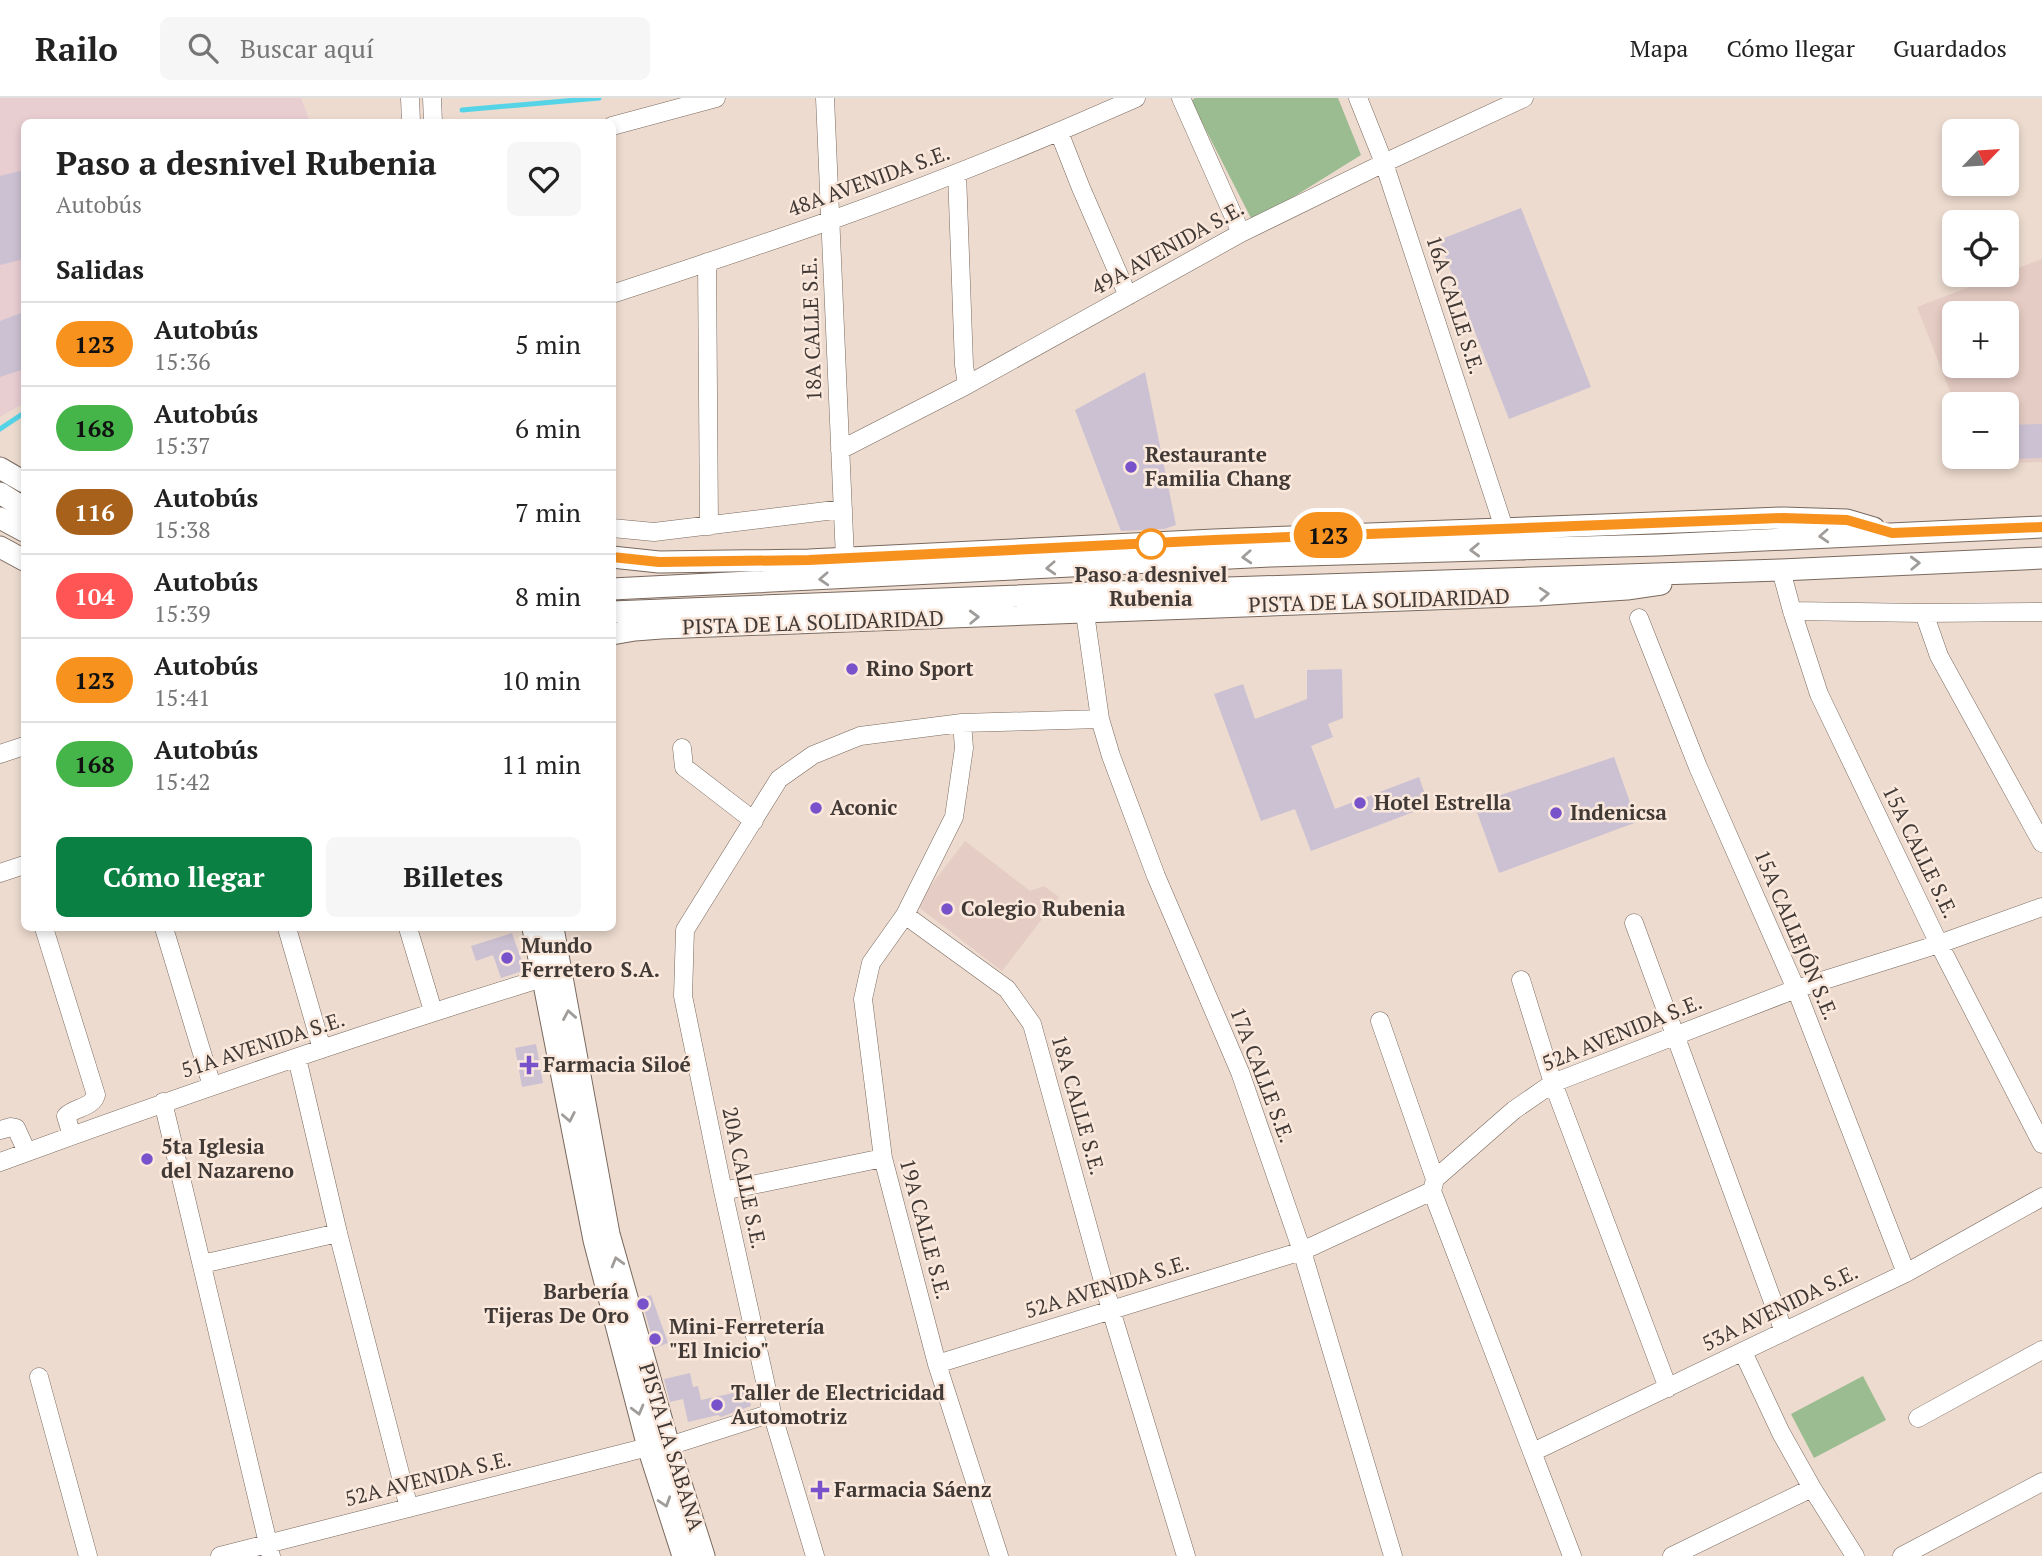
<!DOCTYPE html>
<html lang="es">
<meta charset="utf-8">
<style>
body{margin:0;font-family:"PT Serif",serif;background:#f6f6f6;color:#222;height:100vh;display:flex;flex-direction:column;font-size:26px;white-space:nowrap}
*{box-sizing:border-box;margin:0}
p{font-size:23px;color:#767676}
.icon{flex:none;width:38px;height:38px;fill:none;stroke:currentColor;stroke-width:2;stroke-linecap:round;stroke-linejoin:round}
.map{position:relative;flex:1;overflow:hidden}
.side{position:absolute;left:21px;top:21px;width:595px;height:812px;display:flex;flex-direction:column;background:#fff;border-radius:10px;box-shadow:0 4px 10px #0003}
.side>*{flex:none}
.badge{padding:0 14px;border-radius:23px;font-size:24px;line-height:46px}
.needle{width:46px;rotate:65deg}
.fabs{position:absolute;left:1942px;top:21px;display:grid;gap:14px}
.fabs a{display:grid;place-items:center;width:77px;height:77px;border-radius:10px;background:#fff;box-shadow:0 4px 10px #0003;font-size:35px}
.map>.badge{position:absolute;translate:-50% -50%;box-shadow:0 0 0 4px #fff}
h2{padding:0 35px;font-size:26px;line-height:63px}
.round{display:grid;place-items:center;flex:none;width:74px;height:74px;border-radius:10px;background:#f6f6f6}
.overview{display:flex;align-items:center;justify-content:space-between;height:119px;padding:0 35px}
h1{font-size:33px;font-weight:700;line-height:52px}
.action{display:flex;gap:14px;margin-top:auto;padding:14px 35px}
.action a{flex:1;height:80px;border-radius:10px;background:#0b8043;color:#fff;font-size:28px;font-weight:700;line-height:80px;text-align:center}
.action a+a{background:#f6f6f6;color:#222}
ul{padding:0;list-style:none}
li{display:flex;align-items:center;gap:21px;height:84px;padding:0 35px;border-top:2px solid #e0e0e0}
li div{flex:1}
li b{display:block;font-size:26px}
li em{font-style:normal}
li .badge{min-width:77px;font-weight:700;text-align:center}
header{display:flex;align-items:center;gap:42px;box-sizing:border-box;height:98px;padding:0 35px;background:#fff;border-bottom:2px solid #e0e0e0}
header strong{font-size:33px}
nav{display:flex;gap:38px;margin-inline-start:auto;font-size:24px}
.search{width:490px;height:63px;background:#f6f6f6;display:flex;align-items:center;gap:18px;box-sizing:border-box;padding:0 24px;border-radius:10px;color:#767676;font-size:26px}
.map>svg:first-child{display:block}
.commercial{fill:#e8cdd1}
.education{fill:#e5ccc4;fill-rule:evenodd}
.green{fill:#9bbc91}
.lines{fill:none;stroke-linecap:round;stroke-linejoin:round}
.stream{stroke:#56d4e7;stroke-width:5}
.building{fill:#cbc1d2}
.minor-casing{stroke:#79695e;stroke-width:19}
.major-casing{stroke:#79695e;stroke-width:23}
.minor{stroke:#fff;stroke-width:18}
.major{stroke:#fff;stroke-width:21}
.oneway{stroke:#a09c9a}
.line-casing{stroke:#fff;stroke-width:16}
.line{stroke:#f7921f;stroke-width:10}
.poi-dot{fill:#7752cb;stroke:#fae8dc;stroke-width:2.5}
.stop-dot{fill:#fff;stroke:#f7921f;stroke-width:3.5}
.labels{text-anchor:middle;stroke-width:5;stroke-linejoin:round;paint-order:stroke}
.street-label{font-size:21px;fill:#413935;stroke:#fae8dc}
.poi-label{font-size:21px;font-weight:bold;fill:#413935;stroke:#fae8dc;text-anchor:start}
.stop-label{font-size:21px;font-weight:bold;fill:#413935;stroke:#fae8dc}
</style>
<header>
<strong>Railo</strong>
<div class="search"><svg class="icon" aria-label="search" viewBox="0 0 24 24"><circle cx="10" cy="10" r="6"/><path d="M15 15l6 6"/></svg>Buscar aquí</div>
<nav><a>Mapa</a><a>Cómo llegar</a><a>Guardados</a></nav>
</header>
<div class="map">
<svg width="2042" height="1458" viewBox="0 0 2042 1458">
<rect width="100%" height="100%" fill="#eddbcf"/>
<path class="commercial" d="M0 0H301L310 24H24V305L0 319Z"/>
<path class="education" d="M2042 161V364L1978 366 1976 359H2007V306H1955L1917 209 2001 177H2007V174ZM1955 215H2007V268H1955Z
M965 743 1030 793 1044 788 1059 799 1002 873 916 807Z"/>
<path class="green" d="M1195 0H1338L1361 57 1253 124 1191 3Z
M1863 1278 1886 1322 1814 1360 1791 1316Z"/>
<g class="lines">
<path class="stream" d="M462 12 599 0
M0 331 24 315"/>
</g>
<path class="building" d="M24 72V161L0 167V78Z
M1521 110 1591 289 1509 321 1439 142Z
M24 214V271L0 279V223Z
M1145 274 1176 427 1164 431 1121 433 1075 312Z
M2042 326V360L2007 361V327Z
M1342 571 1343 620 1328 626 1333 639 1311 648 1335 711 1419 679 1429 708 1311 753 1295 711 1261 723 1214 596 1243 586 1255 621 1307 601V572Z
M1614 659 1637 724 1499 775 1474 706Z
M512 835 525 872 501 880 493 857 476 863 471 848Z
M536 946 543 985 522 989 515 950Z
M651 1197 668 1245 655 1250 641 1200Z
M690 1275 693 1289 698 1288 701 1302 747 1292 751 1308 721 1319 718 1317 688 1324 683 1301 670 1304 664 1281Z"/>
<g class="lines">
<g class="minor-casing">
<path id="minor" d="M410 0 411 24
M432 0 433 24
M825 0 845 461
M1181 0 1241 135
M1358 0 1384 65 1504 430
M612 28 716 0
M1059 34 1081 90 1128 198
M957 75 964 267 967 287
M707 164 709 428
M612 196C685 172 757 148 829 123 933 86 1035 45 1136 0
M840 352 967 287 1241 135 1384 65 1524 0
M612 430 654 434 843 411
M1781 472 1792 513 1819 596 1939 846 2042 1046
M1792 513 1924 515 2042 514
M1085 515 1100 621 1111 658 1156 778 1240 974 1302 1153 1393 1458
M1924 515 1939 558 2042 745
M1639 520 1698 669 1796 891 1906 1175
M962 625 964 650 954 719 905 817 871 865 863 901 883 1060 937 1266 999 1458
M682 650 684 669 754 723
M0 656 24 648
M0 775 24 767
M905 817 1007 891 1032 926 1111 1212 1186 1458
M1634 825 1784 1234
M44 830 96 997C92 1010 75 1009 66 1018L72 1038
M164 830 212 988
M287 830 322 951
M408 830 433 913
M1521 882 1553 985 1668 1290
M1380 923 1435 1081
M297 960 338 1135 409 1410
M163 1004 271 1458
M0 1032 11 1029 16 1030 27 1054
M0 1064C180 998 360 936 543 880
M723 1093 883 1060
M1432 1093 1572 1458
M202 1166 338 1135
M1743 1254 1781 1335 1812 1390
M937 1266 1302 1153 1432 1093 1435 1081 1514 1012 1553 985 1796 891 1939 846 2042 809
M39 1279 88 1458
M1918 1320 2042 1252
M669 1348 772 1315
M1533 1354 1906 1175 2042 1099
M220 1458 648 1349
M815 1458 772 1315 723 1093 683 898 685 832 779 681 813 657 860 638 962 625 1100 621
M1672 1458 1812 1390 1855 1458
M1902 1458 2042 1384"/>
</g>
<g class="major-casing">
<path id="major" d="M0 370 24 384
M0 395 24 410
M0 420 24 433
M0 449 24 462
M612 459 659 464 809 462 1214 442 1783 420 1847 422 1874 430
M612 491 1270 458 1658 447 2042 429
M612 514 1167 492 1781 472 2042 460
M612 536 635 532 661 530 1536 497 1627 491 1661 486
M533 830 594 1142 648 1349 683 1458
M553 830 609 1136 669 1348 704 1458"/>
</g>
<use href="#minor" class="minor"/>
<use href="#major" class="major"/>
</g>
<defs><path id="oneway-chevron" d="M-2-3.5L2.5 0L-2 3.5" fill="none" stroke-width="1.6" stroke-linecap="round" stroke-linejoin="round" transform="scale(1.75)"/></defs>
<g class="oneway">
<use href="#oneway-chevron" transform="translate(1824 438) rotate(177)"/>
<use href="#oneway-chevron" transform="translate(1475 452) rotate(178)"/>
<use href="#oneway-chevron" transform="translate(1247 459) rotate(177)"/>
<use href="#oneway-chevron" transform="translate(1915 465) rotate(-2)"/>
<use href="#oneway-chevron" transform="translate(1051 470) rotate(177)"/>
<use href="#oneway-chevron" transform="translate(824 481) rotate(177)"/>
<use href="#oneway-chevron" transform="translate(1544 496) rotate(-4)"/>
<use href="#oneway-chevron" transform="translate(974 519) rotate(-2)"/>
<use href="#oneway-chevron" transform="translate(569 917) rotate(-100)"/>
<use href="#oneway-chevron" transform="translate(569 1019) rotate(79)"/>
<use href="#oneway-chevron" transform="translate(617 1164) rotate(-106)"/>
<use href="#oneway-chevron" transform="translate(638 1312) rotate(75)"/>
<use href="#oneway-chevron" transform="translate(665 1404) rotate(72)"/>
</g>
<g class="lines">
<g class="line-casing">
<path id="line" d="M612 459 659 464 809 462 1214 442 1783 420 1847 422 1892 435 2042 429"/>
</g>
<use href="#line" class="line"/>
</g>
<g class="poi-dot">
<circle cx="1131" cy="369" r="7"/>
<circle cx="852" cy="571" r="7"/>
<circle cx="1360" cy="705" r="7"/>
<circle cx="816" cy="710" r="7"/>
<circle cx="1556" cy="715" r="7"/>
<circle cx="947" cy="811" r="7"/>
<circle cx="507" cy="860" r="7"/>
<path d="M525.5 956.5h7v7h7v7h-7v7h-7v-7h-7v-7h7z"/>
<circle cx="147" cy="1061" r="7"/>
<circle cx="643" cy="1206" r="7"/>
<circle cx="655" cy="1241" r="7"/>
<circle cx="717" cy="1307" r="7"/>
<path d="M816.5 1381.5h7v7h7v7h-7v7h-7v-7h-7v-7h7z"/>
</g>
<circle class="stop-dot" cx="1151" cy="446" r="14"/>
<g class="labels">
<g class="street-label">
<text transform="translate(869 83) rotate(-20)" y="7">48A AVENIDA S.E.</text>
<text transform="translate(1168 150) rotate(-29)" y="7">49A AVENIDA S.E.</text>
<text transform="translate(1455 207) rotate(72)" y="7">16A CALLE S.E.</text>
<text transform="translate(812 231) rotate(-92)" y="7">18A CALLE S.E.</text>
<text transform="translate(1379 503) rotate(-2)" y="7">PISTA DE LA SOLIDARIDAD</text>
<text transform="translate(813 525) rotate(-2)" y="7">PISTA DE LA SOLIDARIDAD</text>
<text transform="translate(1920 754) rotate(64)" y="7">15A CALLE S.E.</text>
<text transform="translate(1796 837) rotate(67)" y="7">15A CALLEJÓN S.E.</text>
<text transform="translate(1622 935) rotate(-22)" y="7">52A AVENIDA S.E.</text>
<text transform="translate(263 947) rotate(-18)" y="7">51A AVENIDA S.E.</text>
<text transform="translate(1262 977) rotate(69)" y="7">17A CALLE S.E.</text>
<text transform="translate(1078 1007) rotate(74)" y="7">18A CALLE S.E.</text>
<text transform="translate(744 1080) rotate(78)" y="7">20A CALLE S.E.</text>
<text transform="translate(925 1131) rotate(75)" y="7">19A CALLE S.E.</text>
<text transform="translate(1107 1189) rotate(-17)" y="7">52A AVENIDA S.E.</text>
<text transform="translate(1780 1210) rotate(-26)" y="7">53A AVENIDA S.E.</text>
<text transform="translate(671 1349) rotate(73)" y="7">PISTA LA SABANA</text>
<text transform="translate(428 1381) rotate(-14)" y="7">52A AVENIDA S.E.</text>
</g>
<g class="poi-label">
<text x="1145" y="364">Restaurante<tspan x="1145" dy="24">Familia Chang</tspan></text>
<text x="866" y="578">Rino Sport</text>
<text x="1374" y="712">Hotel Estrella</text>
<text x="830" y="717">Aconic</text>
<text x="1570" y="722">Indenicsa</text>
<text x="961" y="818">Colegio Rubenia</text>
<text x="521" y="855">Mundo<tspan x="521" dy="24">Ferretero S.A.</tspan></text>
<text x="543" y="974">Farmacia Siloé</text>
<text x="161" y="1056">5ta Iglesia<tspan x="161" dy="24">del Nazareno</tspan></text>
<text x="629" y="1201" text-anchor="end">Barbería<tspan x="629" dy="24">Tijeras De Oro</tspan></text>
<text x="669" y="1236">Mini-Ferretería<tspan x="669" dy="24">"El Inicio"</tspan></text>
<text x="731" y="1302">Taller de Electricidad<tspan x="731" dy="24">Automotriz</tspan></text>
<text x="834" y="1399">Farmacia Sáenz</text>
</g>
<g class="stop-label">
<text x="1151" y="484">Paso a desnivel<tspan x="1151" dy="24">Rubenia</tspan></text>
</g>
</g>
</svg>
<div class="fabs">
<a><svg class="needle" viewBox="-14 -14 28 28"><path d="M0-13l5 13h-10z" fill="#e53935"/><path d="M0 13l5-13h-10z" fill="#767676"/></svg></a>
<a><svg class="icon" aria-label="locate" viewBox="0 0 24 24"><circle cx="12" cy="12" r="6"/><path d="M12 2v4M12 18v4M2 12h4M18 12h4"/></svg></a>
<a>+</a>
<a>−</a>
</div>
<b class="badge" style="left:1328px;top:437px;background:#f7921f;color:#111">123</b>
<section class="side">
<div class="overview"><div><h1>Paso a desnivel Rubenia</h1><p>Autobús</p></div><a class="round"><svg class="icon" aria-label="heart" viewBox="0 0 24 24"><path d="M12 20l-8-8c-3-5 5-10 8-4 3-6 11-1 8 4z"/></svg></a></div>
<h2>Salidas</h2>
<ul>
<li><span class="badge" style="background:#f7921f;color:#111">123</span><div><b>Autobús</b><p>15:36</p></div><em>5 min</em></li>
<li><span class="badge" style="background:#45b549;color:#111">168</span><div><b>Autobús</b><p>15:37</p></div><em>6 min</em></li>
<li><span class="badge" style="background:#a8611a;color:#fff">116</span><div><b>Autobús</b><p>15:38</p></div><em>7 min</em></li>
<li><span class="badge" style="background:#f55;color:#fff">104</span><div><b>Autobús</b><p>15:39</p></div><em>8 min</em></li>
<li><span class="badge" style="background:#f7921f;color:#111">123</span><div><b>Autobús</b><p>15:41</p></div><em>10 min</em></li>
<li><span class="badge" style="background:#45b549;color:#111">168</span><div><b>Autobús</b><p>15:42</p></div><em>11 min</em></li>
</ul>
<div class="action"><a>Cómo llegar</a><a>Billetes</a></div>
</section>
</div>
